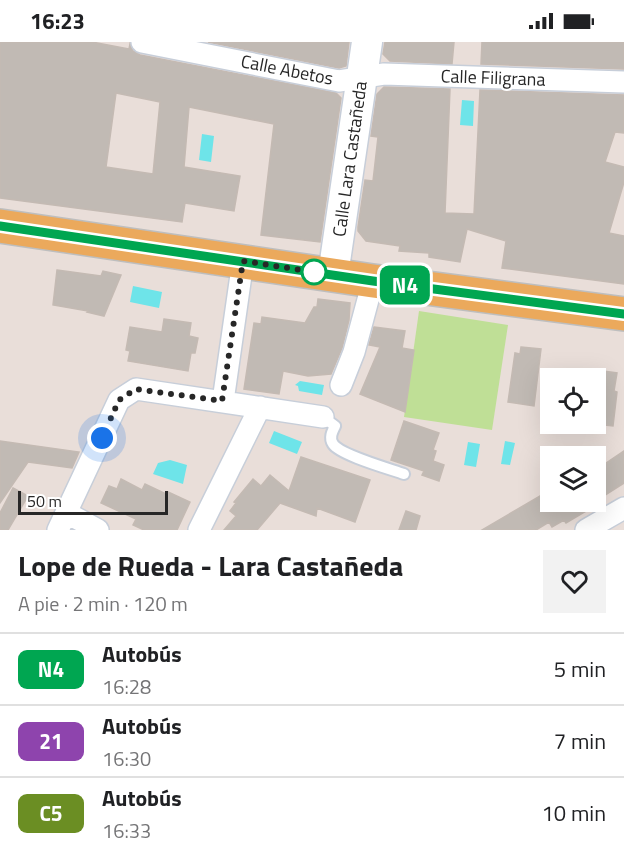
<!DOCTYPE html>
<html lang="es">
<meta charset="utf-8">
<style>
body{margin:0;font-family:"Titillium Web",sans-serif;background:#f2f2f2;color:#202124;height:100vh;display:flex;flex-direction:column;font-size:22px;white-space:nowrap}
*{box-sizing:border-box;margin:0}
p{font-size:20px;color:#757577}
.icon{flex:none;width:33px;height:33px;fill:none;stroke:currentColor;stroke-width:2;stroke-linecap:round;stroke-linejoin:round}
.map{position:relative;height:488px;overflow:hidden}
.sheet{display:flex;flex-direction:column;background:#fff;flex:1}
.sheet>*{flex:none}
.badge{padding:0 12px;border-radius:9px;font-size:21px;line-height:39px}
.controls{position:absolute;left:540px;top:326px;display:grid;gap:12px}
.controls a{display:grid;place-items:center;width:66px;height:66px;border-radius:0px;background:#fff;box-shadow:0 6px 24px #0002;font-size:30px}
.scale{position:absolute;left:18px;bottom:15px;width:150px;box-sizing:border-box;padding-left:6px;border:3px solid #272727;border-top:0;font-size:16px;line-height:21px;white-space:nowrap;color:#272727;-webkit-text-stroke:4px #fff;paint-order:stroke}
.you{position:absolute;width:30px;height:30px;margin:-15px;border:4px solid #fff;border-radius:50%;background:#1a73e8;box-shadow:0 0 0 9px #1a73e833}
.map>.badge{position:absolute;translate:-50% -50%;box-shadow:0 0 0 3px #fff}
.round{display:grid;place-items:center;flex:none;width:63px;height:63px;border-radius:0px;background:#f2f2f2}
.head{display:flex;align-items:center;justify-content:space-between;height:102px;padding:0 18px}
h1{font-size:28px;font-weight:700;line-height:45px}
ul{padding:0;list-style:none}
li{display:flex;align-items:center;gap:18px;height:72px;padding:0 18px;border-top:2px solid #e0e0e0}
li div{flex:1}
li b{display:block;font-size:22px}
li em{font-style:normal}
li .badge{min-width:66px;font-weight:700;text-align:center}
.status{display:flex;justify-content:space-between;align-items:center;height:42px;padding:0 30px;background:#fff;direction:ltr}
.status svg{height:16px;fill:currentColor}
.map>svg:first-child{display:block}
.green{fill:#bfdf96}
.water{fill:#6ee4e9}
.building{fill:#c1bab4;stroke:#c4bab3;stroke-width:1.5;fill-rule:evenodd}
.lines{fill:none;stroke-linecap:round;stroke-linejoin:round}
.lane-casing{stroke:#c7ced9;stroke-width:14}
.street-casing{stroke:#c7ced9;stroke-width:24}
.secondary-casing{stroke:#c7ced9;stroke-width:33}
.primary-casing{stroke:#bebebe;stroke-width:36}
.lane{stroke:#fff;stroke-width:10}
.street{stroke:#fff;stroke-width:21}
.secondary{stroke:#fff;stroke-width:30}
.primary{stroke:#eba95c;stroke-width:33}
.line-casing{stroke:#fff;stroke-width:14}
.line{stroke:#00a651;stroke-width:9}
.walk{stroke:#272727;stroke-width:6;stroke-dasharray:0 10.8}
.stop-dot{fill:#fff;stroke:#00a651;stroke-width:3}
.labels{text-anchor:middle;stroke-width:4.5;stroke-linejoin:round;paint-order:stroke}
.street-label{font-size:18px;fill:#272727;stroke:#fff}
</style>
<div class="status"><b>16:23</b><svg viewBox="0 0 49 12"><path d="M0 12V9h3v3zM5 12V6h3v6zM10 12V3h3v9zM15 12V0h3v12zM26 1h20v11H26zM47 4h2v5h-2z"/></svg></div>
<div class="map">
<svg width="624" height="488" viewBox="0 0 624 488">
<rect width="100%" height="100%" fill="#e9ded9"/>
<path class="green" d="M419 269 508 283 492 388 404 375Z"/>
<path class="water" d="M462 58 474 59 473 84 460 83Z
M202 92 214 94 211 120 199 118Z
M133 244 162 250 159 266 130 260Z
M300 339 324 343 322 353 299 349 298 344 295 343Z
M274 389 302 400 297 412 269 401Z
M505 399 515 401 510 423 501 422Z
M468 400 480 402 476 425 464 423Z
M170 418 187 423 183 442 153 432 158 421Z"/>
<path class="building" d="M0 0H92L129 7 130 2 133 9 140 13 336 51 341 56 320 200 261 193 274 82 189 65 184 125 240 134 234 169 185 161 182 180 0 156ZM116 51 160 60 153 132 106 125Z
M208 0H349L346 24 339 26Z
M385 0H454L452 22 390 19 383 12Z
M482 0H624V27L481 22Z
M384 45 450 47 445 171 474 172 480 48 624 53V91L615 90 605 120 624 125V140L609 191 624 194V242L502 226 506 199 467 187 460 220 429 215V211L399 209 400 204 366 199 358 189V185L365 138 373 139 378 95 371 94 377 52Z
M57 228 101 234 103 229 121 233 104 274 87 270 88 269 53 263Z
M318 257 350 261 349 278 342 306 331 332 308 334 283 329 279 352 244 347 254 281 261 282 262 275 305 281 314 265H317Z
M164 277 191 281 189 294 198 296 195 311H191L188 329 128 319 130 309 126 308 130 285 162 290Z
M374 285 405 289 402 306 414 308 405 370 360 352 380 305 369 303Z
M521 305 541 307 534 364 508 360 515 311 520 312Z
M596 328 617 331 614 349 617 350 613 384 596 382Z
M404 379 439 391 433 408 436 409 433 419 444 423 439 439 422 433 424 429 391 418Z
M0 399 79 410 72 426 28 420 0 461Z
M624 409V441L596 459V428Z
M301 415 370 438 355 480 317 466 316 474 280 461 257 488H224L236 474 230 469 236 461 234 460 253 437 261 444 270 433 289 449Z
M121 437 142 448 145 442 166 452 168 450 190 460 177 488H144L133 483 136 477 101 461 109 444 117 447Z
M13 446 28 454 8 488H0V471Z
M545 451 549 460 603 459 566 481 564 478 552 485 549 480 536 488H482Z
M406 469 420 474 416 488H399Z"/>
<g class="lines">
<g class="lane-casing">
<path id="lane" d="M323 375 335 384C332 390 329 396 333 402 340 413 390 427 404 432"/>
</g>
<g class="street-casing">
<path id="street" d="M142 0 339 39 384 32 624 40
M341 343 354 310 373 239
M223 359 243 219
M67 471 98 488
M58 488 119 358 136 347 323 375
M199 488 260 365
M586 488 624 466"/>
</g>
<g class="secondary-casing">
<path id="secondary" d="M333 233 367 0"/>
</g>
<g class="primary-casing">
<path id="primary" d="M0 184 373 239 624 272"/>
</g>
<use href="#lane" class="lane"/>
<use href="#street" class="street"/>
<use href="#secondary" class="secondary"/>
<use href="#primary" class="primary"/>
</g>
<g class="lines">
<g class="line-casing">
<path id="line" d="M0 184 373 239 624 272"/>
</g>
<use href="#line" class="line"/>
<path class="walk" d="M102 396 119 358 136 347 222 359 243 219 314 230"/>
</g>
<circle class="stop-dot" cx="314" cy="230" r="12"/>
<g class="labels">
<g class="street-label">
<text transform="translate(287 28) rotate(11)" y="6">Calle Abetos</text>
<text transform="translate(493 36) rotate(2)" y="6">Calle Filigrana</text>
<text transform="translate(350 117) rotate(-82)" y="6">Calle Lara Castañeda</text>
</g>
</g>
</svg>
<div class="controls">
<a><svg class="icon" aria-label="locate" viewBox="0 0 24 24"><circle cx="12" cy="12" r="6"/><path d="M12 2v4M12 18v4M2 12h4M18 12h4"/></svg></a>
<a><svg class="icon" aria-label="layers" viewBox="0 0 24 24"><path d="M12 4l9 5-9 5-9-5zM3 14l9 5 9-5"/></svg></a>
</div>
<div class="scale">50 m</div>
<div class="you" style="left:102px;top:396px"></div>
<b class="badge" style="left:405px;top:243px;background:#00a651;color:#fff">N4</b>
</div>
<section class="sheet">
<div class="head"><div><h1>Lope de Rueda - Lara Castañeda</h1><p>A pie · 2 min · 120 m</p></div><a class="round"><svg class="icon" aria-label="heart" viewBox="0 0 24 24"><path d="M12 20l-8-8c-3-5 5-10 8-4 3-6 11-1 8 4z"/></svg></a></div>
<ul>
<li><span class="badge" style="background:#00a651;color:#fff">N4</span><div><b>Autobús</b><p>16:28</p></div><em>5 min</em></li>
<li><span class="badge" style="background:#8e44ad;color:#fff">21</span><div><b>Autobús</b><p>16:30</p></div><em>7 min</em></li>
<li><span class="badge" style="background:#6b8e23;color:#fff">C5</span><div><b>Autobús</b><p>16:33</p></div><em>10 min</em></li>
</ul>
</section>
